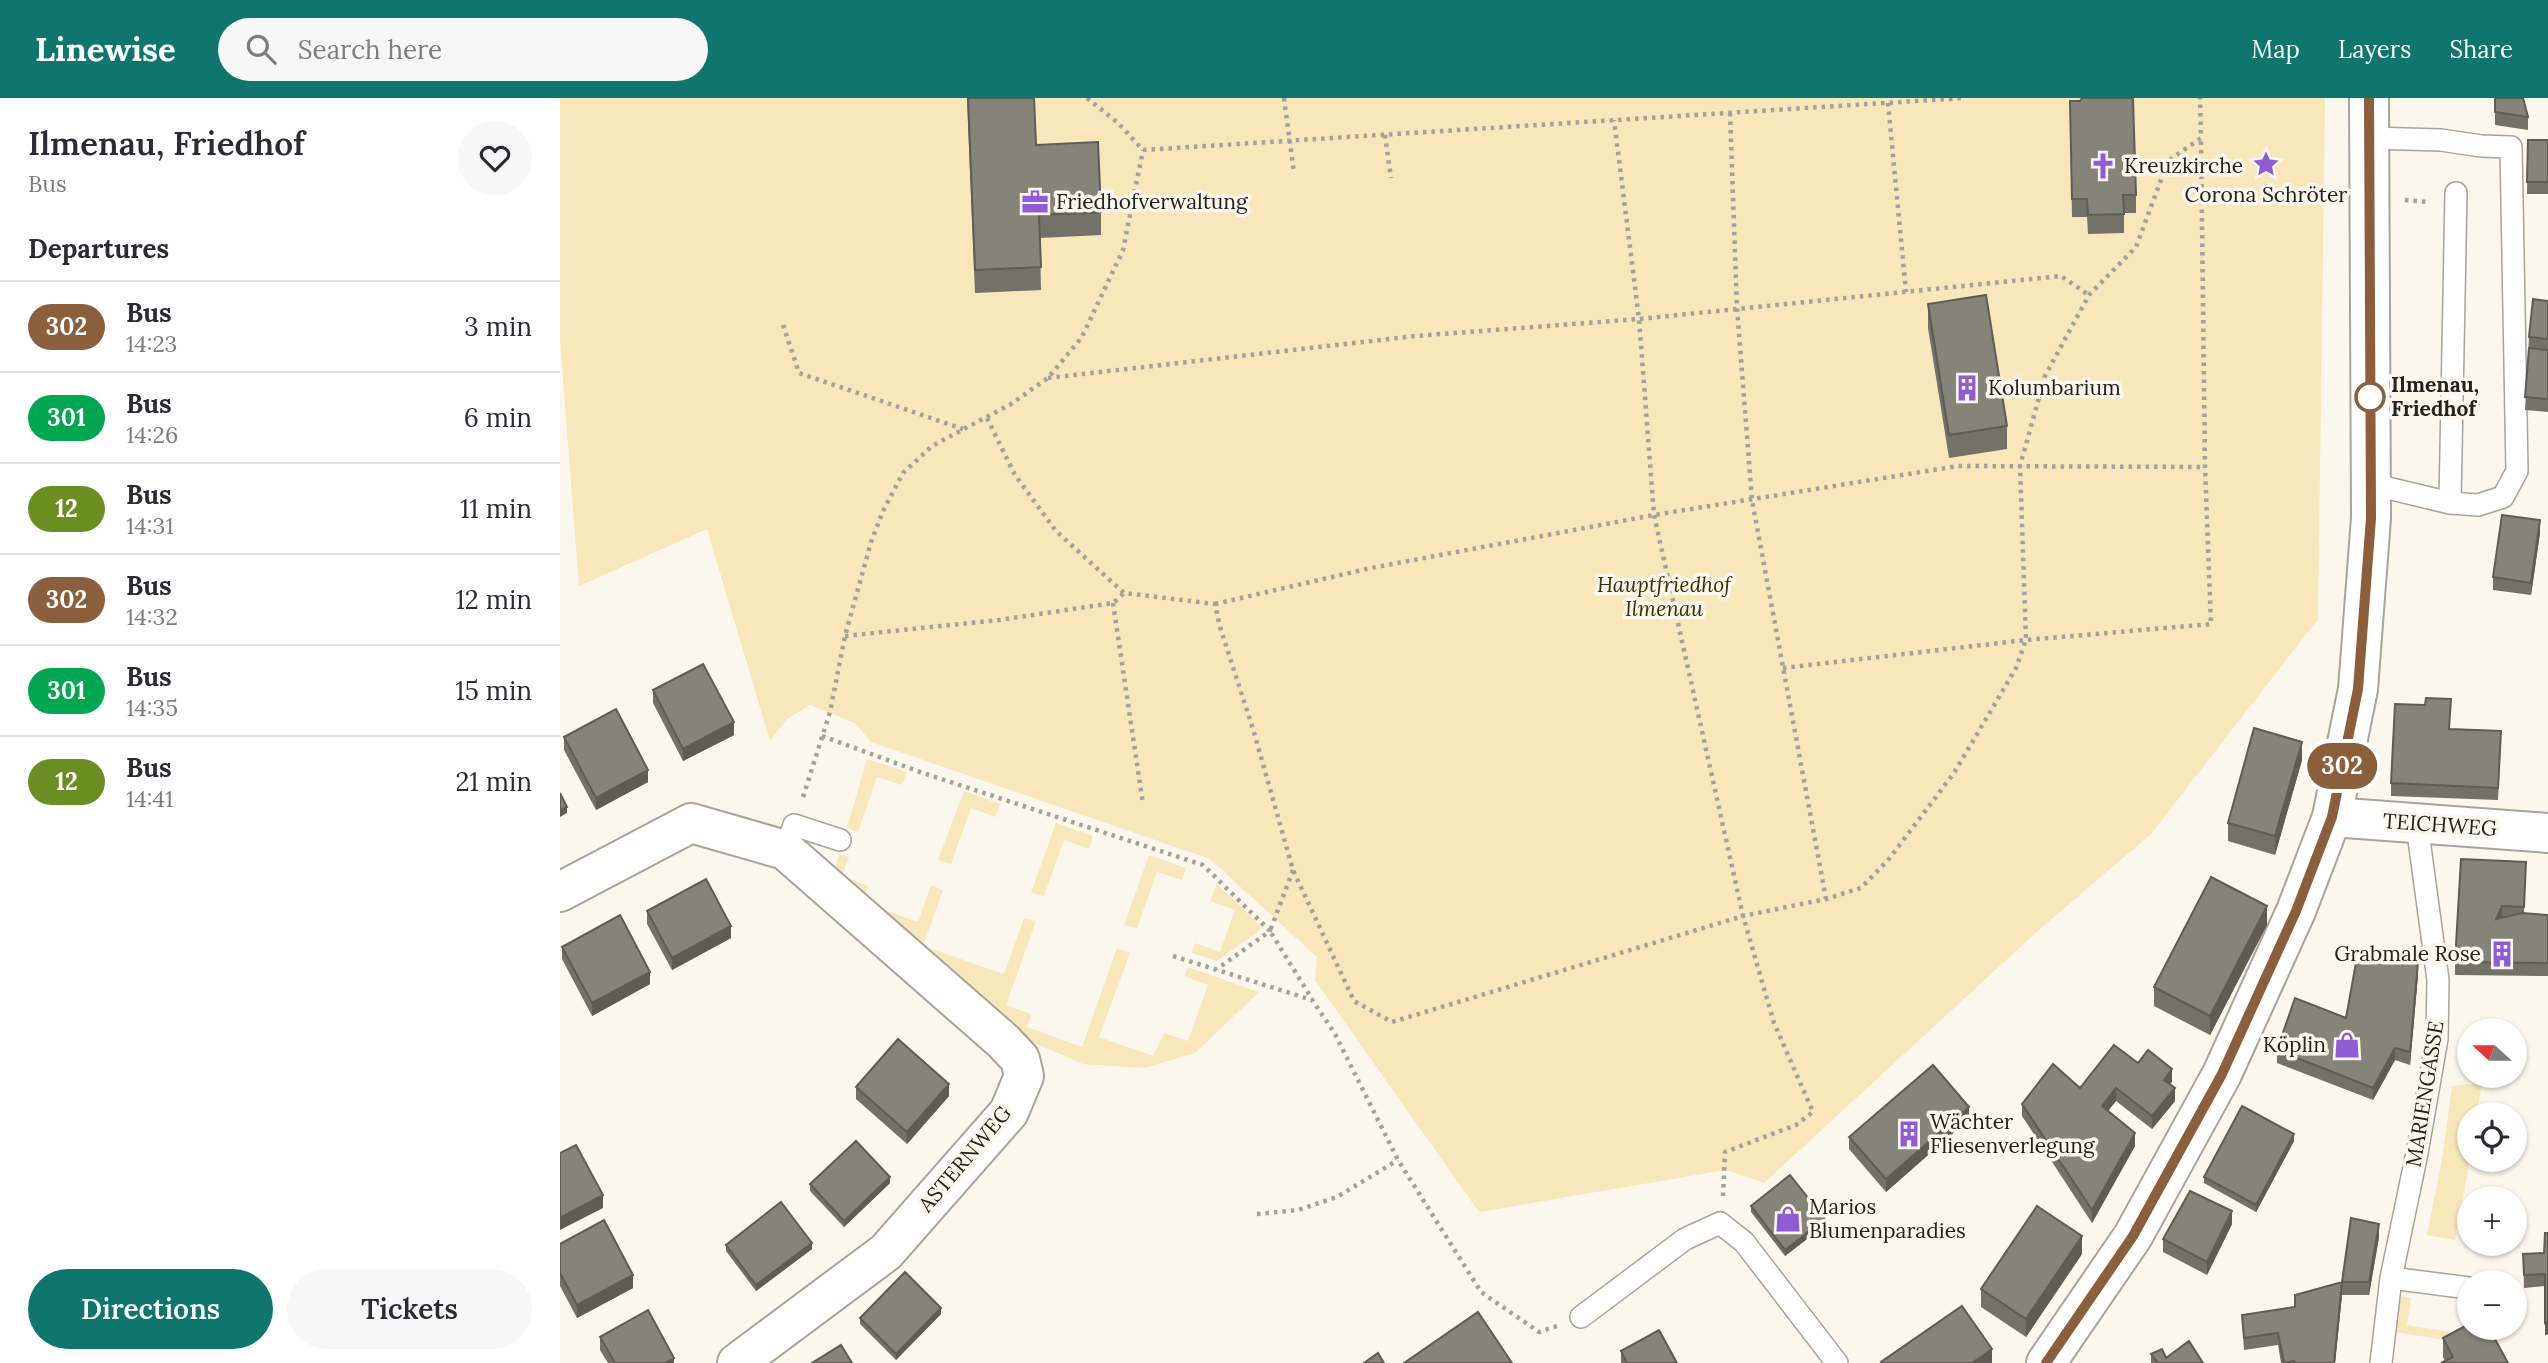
<!DOCTYPE html>
<meta charset="utf-8">
<style>
body{margin:0;font-family:Lora,serif;background:#f7f7f7;color:#2b2b33;height:100vh;display:flex;flex-direction:column;font-size:26px;white-space:nowrap}
*{box-sizing:border-box;margin:0}
p{font-size:23px;color:#7c7c81}
.icon{flex:none;width:38px;height:38px;fill:none;stroke:currentColor;stroke-width:2;stroke-linecap:round;stroke-linejoin:round}
.map{position:relative;flex:1;overflow:hidden}
.drawer{display:flex;flex-direction:column;background:#fff;width:560px}
.drawer>*{flex:none}
.badge{padding:0 14px;border-radius:23px;font-size:24px;line-height:46px}
.needle{width:46px;rotate:291deg}
.fabs{position:absolute;left:1897px;top:920px;display:grid;gap:14px}
.fabs a{display:grid;place-items:center;width:70px;height:70px;border-radius:50%;background:#fff;box-shadow:0 2px 5px #0004;font-size:35px}
.map>.badge{position:absolute;translate:-50% -50%;box-shadow:0 0 0 4px #fff}
h2{padding:0 28px;font-size:26px;line-height:63px}
.round{display:grid;place-items:center;flex:none;width:74px;height:74px;border-radius:37px;background:#f7f7f7}
.headline{display:flex;align-items:center;justify-content:space-between;height:119px;padding:0 28px}
h1{font-size:33px;font-weight:600;line-height:52px}
.cta{display:flex;gap:14px;margin-top:auto;padding:14px 28px}
.cta a{flex:1;height:80px;border-radius:42px;background:#0f766e;color:#fff;font-size:28px;font-weight:600;line-height:80px;text-align:center}
.cta a+a{background:#f7f7f7;color:#2b2b33}
ul{padding:0;list-style:none}
li{display:flex;align-items:center;gap:21px;height:91px;padding:0 28px;border-top:2px solid #e1e1e2}
li div{flex:1}
li b{display:block;font-size:26px}
li em{font-style:normal}
li .badge{min-width:77px;font-weight:700;text-align:center}
header{display:flex;align-items:center;gap:42px;box-sizing:border-box;height:98px;padding:0 35px;background:#0f766e;color:#fff}
header strong{font-size:33px}
nav{display:flex;gap:38px;margin-inline-start:auto;font-size:24px}
.search{width:490px;height:63px;background:#f7f7f7;display:flex;align-items:center;gap:18px;box-sizing:border-box;padding:0 24px;border-radius:38px;color:#7c7c81;font-size:26px}
main{display:flex;flex:1;min-height:0}
.map>svg:first-child{display:block}
.green{fill:#f7e7bb}
.lines{fill:none;stroke-linecap:round;stroke-linejoin:round}
.service-casing{stroke:#a7a49a;stroke-width:24}
.minor-casing{stroke:#a7a49a;stroke-width:42}
.secondary-casing{stroke:#a7a49a;stroke-width:42}
.path{stroke:#a4a199;stroke-width:4.5;stroke-dasharray:3.5 5;stroke-linecap:butt}
.service{stroke:#fff;stroke-width:21}
.minor{stroke:#fff;stroke-width:38}
.secondary{stroke:#fff;stroke-width:38}
.wall{fill:#737168}
.shaded-wall{fill:#5e5c55}
.building{fill:#868379;stroke:#5e5c55;stroke-width:2}
.line-casing{stroke:#fff;stroke-width:16}
.line{stroke:#8b5e3c;stroke-width:10}
.stop-dot{fill:#fff;stroke:#8b5e3c;stroke-width:3.5}
.labels{text-anchor:middle;stroke-width:7;stroke-linejoin:round;paint-order:stroke}
.poi-label{font-size:21px;fill:#23221e;stroke:#fbf7ec;text-anchor:start}
.stop-label{font-size:21px;font-weight:bold;fill:#23221e;stroke:#fbf7ec;text-anchor:start}
.park-label{font-size:21px;font-style:italic;fill:#3c2e00;stroke:#fbf7ec}
.street-label{font-size:21px;fill:#23221e;stroke:#fbf7ec}
</style>
<header>
<strong>Linewise</strong>
<div class="search"><svg class="icon" aria-label="search" viewBox="0 0 24 24"><circle cx="10" cy="10" r="6"/><path d="M15 15l6 6"/></svg>Search here</div>
<nav><a>Map</a><a>Layers</a><a>Share</a></nav>
</header>
<main>
<section class="drawer">
<div class="headline"><div><h1>Ilmenau, Friedhof</h1><p>Bus</p></div><a class="round"><svg class="icon" aria-label="heart" viewBox="0 0 24 24"><path d="M12 20l-8-8c-3-5 5-10 8-4 3-6 11-1 8 4z"/></svg></a></div>
<h2>Departures</h2>
<ul>
<li><span class="badge" style="background:#8b5e3c;color:#fff">302</span><div><b>Bus</b><p>14:23</p></div><em>3 min</em></li>
<li><span class="badge" style="background:#00a651;color:#fff">301</span><div><b>Bus</b><p>14:26</p></div><em>6 min</em></li>
<li><span class="badge" style="background:#6b8e23;color:#fff">12</span><div><b>Bus</b><p>14:31</p></div><em>11 min</em></li>
<li><span class="badge" style="background:#8b5e3c;color:#fff">302</span><div><b>Bus</b><p>14:32</p></div><em>12 min</em></li>
<li><span class="badge" style="background:#00a651;color:#fff">301</span><div><b>Bus</b><p>14:35</p></div><em>15 min</em></li>
<li><span class="badge" style="background:#6b8e23;color:#fff">12</span><div><b>Bus</b><p>14:41</p></div><em>21 min</em></li>
</ul>
<div class="cta"><a>Directions</a><a>Tickets</a></div>
</section>
<div class="map">
<svg width="1988" height="1265" viewBox="0 0 1988 1265">
<rect width="100%" height="100%" fill="#fbf7ec"/>
<path class="green" d="M0 0H1765L1758 521 1591 736 1481 830 1204 1085 1166 1072 919 1114 755 882 757 859 650 761 311 644 295 625 250 607 227 621 210 643 147 431 19 488 0 242Z
M307 661 347 674 342 687 317 679 298 734 287 730Z
M404 693 440 706 435 719 411 710 391 766 378 762Z
M496 725 533 738 529 751 504 742 484 798 471 795Z
M279 756 289 759 282 778 308 788 304 798 316 809 358 824 371 787 383 792 363 848 444 876 464 820 476 823 446 907 471 916 467 929 522 949 557 850 570 855 539 939 593 958 604 935 628 943 648 887 624 878 628 869 699 894 635 955 584 970 523 966 461 939 274 776Z
M589 757 626 770 622 782 597 774 577 830 564 827Z
M657 786 703 830 657 863 632 855 635 845 660 854 675 812 650 803Z
M1922 985 1917 1017H1909L1910 1062 1895 1142 1867 1137 1883 1056 1892 988Z
M1839 1198 1851 1200 1847 1227 1910 1237 1898 1244 1834 1234Z"/>
<g class="lines">
<g class="service-casing">
<path id="service" d="M1809 40 1881 42 1921 48 1951 49 1957 373 1943 399 1918 407 1890 405 1811 386
M1890 405 1896 95
M225 752 234 727 280 742
M1831 1180 1909 1190
M1021 1219 1125 1141 1160 1125 1184 1144 1277 1265
M1821 1265 1831 1180 1857 1055 1877 941 1878 882 1857 727"/>
</g>
<g class="minor-casing">
<path id="minor" d="M1772 719 1988 735
M0 794 131 725 225 752 443 943 460 961 464 978 449 1014 326 1154 177 1265"/>
</g>
<g class="secondary-casing">
<path id="secondary" d="M1486 1265 1573 1138 1662 976 1736 813 1772 719 1798 591 1811 420 1809 0"/>
</g>
<path class="path" d="M527 0 557 24 583 52
M724 0 734 75
M1328 5 1346 194
M1170 15 1177 210 1192 402 1266 801
M825 37 831 80
M583 52 1403 0
M1845 102 1867 104
M223 227 239 275 403 331
M488 280 855 238 1079 221 1501 178 1529 197
M427 320 455 377 496 433 564 495 655 506 660 529 693 631 733 772 794 903 832 924 1183 818 1094 417 1079 221 1054 22
M553 505 583 706
M655 506 811 470 1094 417 1398 368 1645 369
M285 538 439 522 553 505 564 495
M1223 570 1466 542 1651 526 1645 369 1641 40
M262 638 363 675 643 767 710 833 657 871
M243 699 270 614 285 538 311 444 323 413 343 375 372 348 451 306 488 280 522 239 563 152 583 52
M733 772 710 833 752 901
M613 858 752 902 774 934 838 1062 921 1194 979 1234 997 1228
M1163 1098 1165 1054 1236 1027 1253 1014 1214 925 1183 818 1266 801 1301 790 1329 761 1394 675 1456 570 1466 542 1460 368 1485 278 1529 197 1576 149 1608 63 1641 40 1640 0
M697 1116 738 1112 777 1099 838 1062"/>
<use href="#service" class="service"/>
<use href="#minor" class="minor"/>
<use href="#secondary" class="secondary"/>
</g>
<path class="wall" d="M407 0H474L476 47 541 114V137L480 140 481 192 415 195Z
M1935 0 1968 19V32L1935 27Z
M1510 21 1576 97V115H1564V135L1528 136 1527 119H1512Z
M1968 42H1988V96H1967Z
M1988 203V314L1965 312 1969 239Z
M1368 206 1447 328V351L1389 360 1368 230Z
M1980 435 1971 497 1933 492V479Z
M93 592 174 637 123 663 93 605Z
M1890 631 1941 646 1938 702 1831 698V685Z
M4 639 88 684 36 712 4 652Z
M1742 662 1715 757 1668 743V725Z
M1966 764 1964 815 1988 817V878L1895 877V864Z
M87 813 171 840 112 872 87 826Z
M1707 827 1650 937 1594 908V889Z
M2 849 90 886 32 918 2 861Z
M1858 877 1850 967 1835 962 1813 1002 1717 965V952L1786 920Z
M1578 965 1612 984 1610 986 1615 1003 1592 1031 1556 1003 1548 1013 1575 1048 1532 1125 1462 1018V1006L1520 990Z
M296 989 389 998 347 1046 296 1001Z
M1409 1021 1326 1094 1289 1051V1039Z
M1734 1043 1696 1114 1644 1085V1079Z
M330 1085 284 1129 250 1093V1086Z
M1191 1108 1265 1127 1225 1158 1191 1114Z
M1672 1126 1647 1177 1603 1154V1141Z
M1988 1135V1236L1985 1237V1188L1964 1190 1963 1156 1984 1155Z
M1819 1139 1809 1197H1782L1775 1265H1721L1718 1247 1684 1252 1682 1217 1735 1209 1782 1184Z
M0 1146 73 1190 17 1220 0 1188Z
M166 1147 252 1151 196 1193 166 1153Z
M1522 1156 1466 1239 1421 1209V1191Z
M381 1216 336 1262 300 1226V1220Z
M40 1239 114 1265H48L40 1252Z
M1883 1240 1948 1265 1885 1263 1883 1259Z
M1061 1253 1117 1265H1061Z
M1591 1256 1606 1260 1643 1265H1591Z"/>
<path class="shaded-wall" d="M1980 422V435L1971 497V485Z
M174 624V637L123 663V651Z
M1742 644V662L1715 757V738Z
M88 672V684L36 712V700Z
M7 709V715L0 719V712Z
M1707 808V827L1650 937V918Z
M1942 808V820L1936 821Z
M171 828V840L112 872V860Z
M1858 864V877L1850 967V954Z
M90 874V886L32 918V905Z
M1835 950V962L1813 1002V990Z
M1612 971V984L1604 994V982Z
M389 986V998L347 1046V1034Z
M1556 990V1003L1542 1020V1008Z
M1615 990V1003L1592 1031V1018Z
M1409 1009V1021L1326 1094V1081Z
M1575 1035V1048L1532 1125V1112Z
M1734 1036V1043L1696 1114V1107Z
M330 1079V1085L284 1129V1123Z
M43 1097V1110L0 1132V1120Z
M1672 1113V1126L1647 1177V1164Z
M1265 1121V1127L1225 1158V1152Z
M1819 1126V1139L1809 1197V1184Z
M1522 1138V1156L1466 1239V1221Z
M252 1145V1151L196 1193V1187Z
M73 1177V1190L17 1220V1207Z
M1782 1184V1197L1775 1265H1774Z
M381 1210V1216L336 1262V1256Z
M1988 1224V1236L1985 1237V1225Z
M1432 1251V1265H1412Z
M114 1260V1265H105Z"/>
<path class="building" d="M408 0H474L476 47 538 44 541 114 479 117 481 169 415 172Z
M1522 0H1573V1L1576 97H1563L1564 116 1528 117 1527 101H1512L1510 3H1520Z
M1935 0H1963L1968 19 1935 14Z
M1968 42H1988V84H1967Z
M1426 197 1447 328 1389 337 1368 206Z
M1973 201 1988 203V241L1969 239Z
M1969 250 1988 252V301L1965 299Z
M1942 417 1980 422 1971 485 1933 479Z
M143 566 174 624 123 651 93 592Z
M1866 600 1891 601 1889 631 1941 633 1938 690 1831 685 1835 606 1865 607Z
M56 611 88 672 36 700 4 639Z
M1694 630 1742 644 1715 738 1668 725Z
M0 695 7 709 0 712Z
M1901 761 1966 764 1964 809 1942 808 1936 821 1962 815 1988 817V865L1895 864Z
M1651 779 1707 808 1650 918 1594 889Z
M146 781 171 828 112 860 87 813Z
M60 817 90 874 32 905 2 849Z
M1797 859 1858 864 1850 954 1835 950 1813 990 1717 952 1735 900 1786 920Z
M338 941 389 986 347 1034 296 989Z
M1554 947 1578 965 1588 952 1612 971 1604 982 1615 990 1592 1018 1556 990 1542 1008 1575 1035 1532 1112 1462 1006 1493 966 1520 990Z
M1373 967 1409 1009 1326 1081 1289 1039Z
M1682 1008 1734 1036 1696 1107 1644 1079Z
M296 1043 330 1079 284 1123 250 1086Z
M16 1047 43 1097 0 1120V1055Z
M1230 1077 1265 1121 1225 1152 1191 1108Z
M1630 1093 1672 1113 1647 1164 1603 1141Z
M221 1104 252 1145 196 1187 166 1147Z
M1477 1108 1522 1138 1466 1221 1421 1191Z
M1791 1120 1819 1126 1809 1184H1782Z
M44 1122 73 1177 17 1207 0 1175V1146Z
M1985 1135H1988V1224L1985 1225V1176L1964 1177 1963 1156 1984 1155Z
M345 1174 381 1210 336 1256 300 1220Z
M1782 1184 1774 1265H1735L1734 1263 1724 1265 1718 1235 1684 1240 1682 1217 1735 1209V1197Z
M1402 1208 1432 1251 1412 1265H1322L1321 1264Z
M88 1212 114 1260 105 1265H55L40 1239Z
M918 1214 952 1265H844Z
M1909 1226V1230H1929L1948 1265H1881L1893 1259 1883 1240Z
M1099 1232 1117 1265H1067L1061 1253Z
M1629 1243 1643 1265H1598L1591 1256 1602 1251 1606 1260Z
M281 1247 292 1265H252Z
M818 1255 824 1265H804Z"/>
<g class="lines">
<g class="line-casing">
<path id="line" d="M1486 1265 1573 1138 1662 976 1736 813 1772 719 1798 591 1811 420 1809 0"/>
</g>
<use href="#line" class="line"/>
</g>
<defs>
<g id="sight-bare" transform="scale(2.1)"><path d="M0-6L1.8-2.2L6-1.7L2.9 1.2L3.7 5.4L0 3.3L-3.7 5.4L-2.9 1.2L-6-1.7L-1.8-2.2Z" fill="#905cd5" stroke="#fbf7ec" stroke-width="2.5" paint-order="stroke"/></g>
<g id="church-bare" transform="scale(2.1)"><path d="M-1.2-6h2.4v3.5h3.3v2.4h-3.3V6h-2.4V-.1h-3.3v-2.4h3.3Z" fill="#905cd5" stroke="#fbf7ec" stroke-width="2.5" paint-order="stroke"/></g>
<g id="office-bare" transform="scale(2.1)"><path d="M-6-3h4V-5.5h4V-3h4V5H-6ZM-1-4.5V-3h2v-1.5ZM-6 0V1H6V0Z" fill="#905cd5" stroke="#fbf7ec" stroke-width="2.5" paint-order="stroke"/></g>
<g id="building-bare" transform="scale(2.1)"><path d="M-4-6H4V6H1V3H-1V6H-4ZM-2.5-4.3h1.7v1.8h-1.7ZM.8-4.3h1.7v1.8H.8ZM-2.5-1h1.7V.8h-1.7ZM.8-1h1.7V.8H.8Z" fill="#905cd5" stroke="#fbf7ec" stroke-width="2.5" paint-order="stroke"/></g>
<g id="shop-bare" transform="scale(2.1)"><path d="M-5-2.5h2.3a2.7 3.5 0 0 1 5.4 0H5L5.5 6h-11ZM-1.5-2.5h3a1.5 2.3 0 0 0-3 0Z" fill="#905cd5" stroke="#fbf7ec" stroke-width="2.5" paint-order="stroke"/></g>
</defs>
<g fill-rule="evenodd">
<use href="#sight-bare" x="1706" y="66"/>
<use href="#church-bare" x="1543" y="68"/>
<use href="#office-bare" x="475" y="104"/>
<use href="#building-bare" x="1407" y="290"/>
<use href="#building-bare" x="1942" y="856"/>
<use href="#shop-bare" x="1787" y="947"/>
<use href="#building-bare" x="1349" y="1036"/>
<use href="#shop-bare" x="1228" y="1121"/>
</g>
<circle class="stop-dot" cx="1810" cy="299" r="14"/>
<g class="labels">
<g class="poi-label">
<text x="1564" y="75">Kreuzkirche</text>
<text x="1706" y="104" text-anchor="middle">Corona Schröter</text>
<text x="496" y="111">Friedhofverwaltung</text>
<text x="1428" y="297">Kolumbarium</text>
<text x="1921" y="863" text-anchor="end">Grabmale Rose</text>
<text x="1766" y="954" text-anchor="end">Köplin</text>
<text x="1370" y="1031">Wächter<tspan x="1370" dy="24">Fliesenverlegung</tspan></text>
<text x="1249" y="1116">Marios<tspan x="1249" dy="24">Blumenparadies</tspan></text>
</g>
<g class="stop-label">
<text x="1831" y="294">Ilmenau,<tspan x="1831" dy="24">Friedhof</tspan></text>
</g>
<g class="park-label">
<text x="1104" y="494">Hauptfriedhof<tspan x="1104" dy="24">Ilmenau</tspan></text>
</g>
<g class="street-label">
<text transform="translate(1880 727) rotate(4)" y="7">TEICHWEG</text>
<text transform="translate(1865 996) rotate(-81)" y="7">MARIENGASSE</text>
<text transform="translate(405 1061) rotate(-50)" y="7">ASTERNWEG</text>
</g>
</g>
</svg>
<div class="fabs">
<a><svg class="needle" viewBox="-14 -14 28 28"><path d="M0-13l5 13h-10z" fill="#e53935"/><path d="M0 13l5-13h-10z" fill="#7c7c81"/></svg></a>
<a><svg class="icon" aria-label="locate" viewBox="0 0 24 24"><circle cx="12" cy="12" r="6"/><path d="M12 2v4M12 18v4M2 12h4M18 12h4"/></svg></a>
<a>+</a>
<a>−</a>
</div>
<b class="badge" style="left:1782px;top:668px;background:#8b5e3c;color:#fff">302</b>
</div>
</main>
